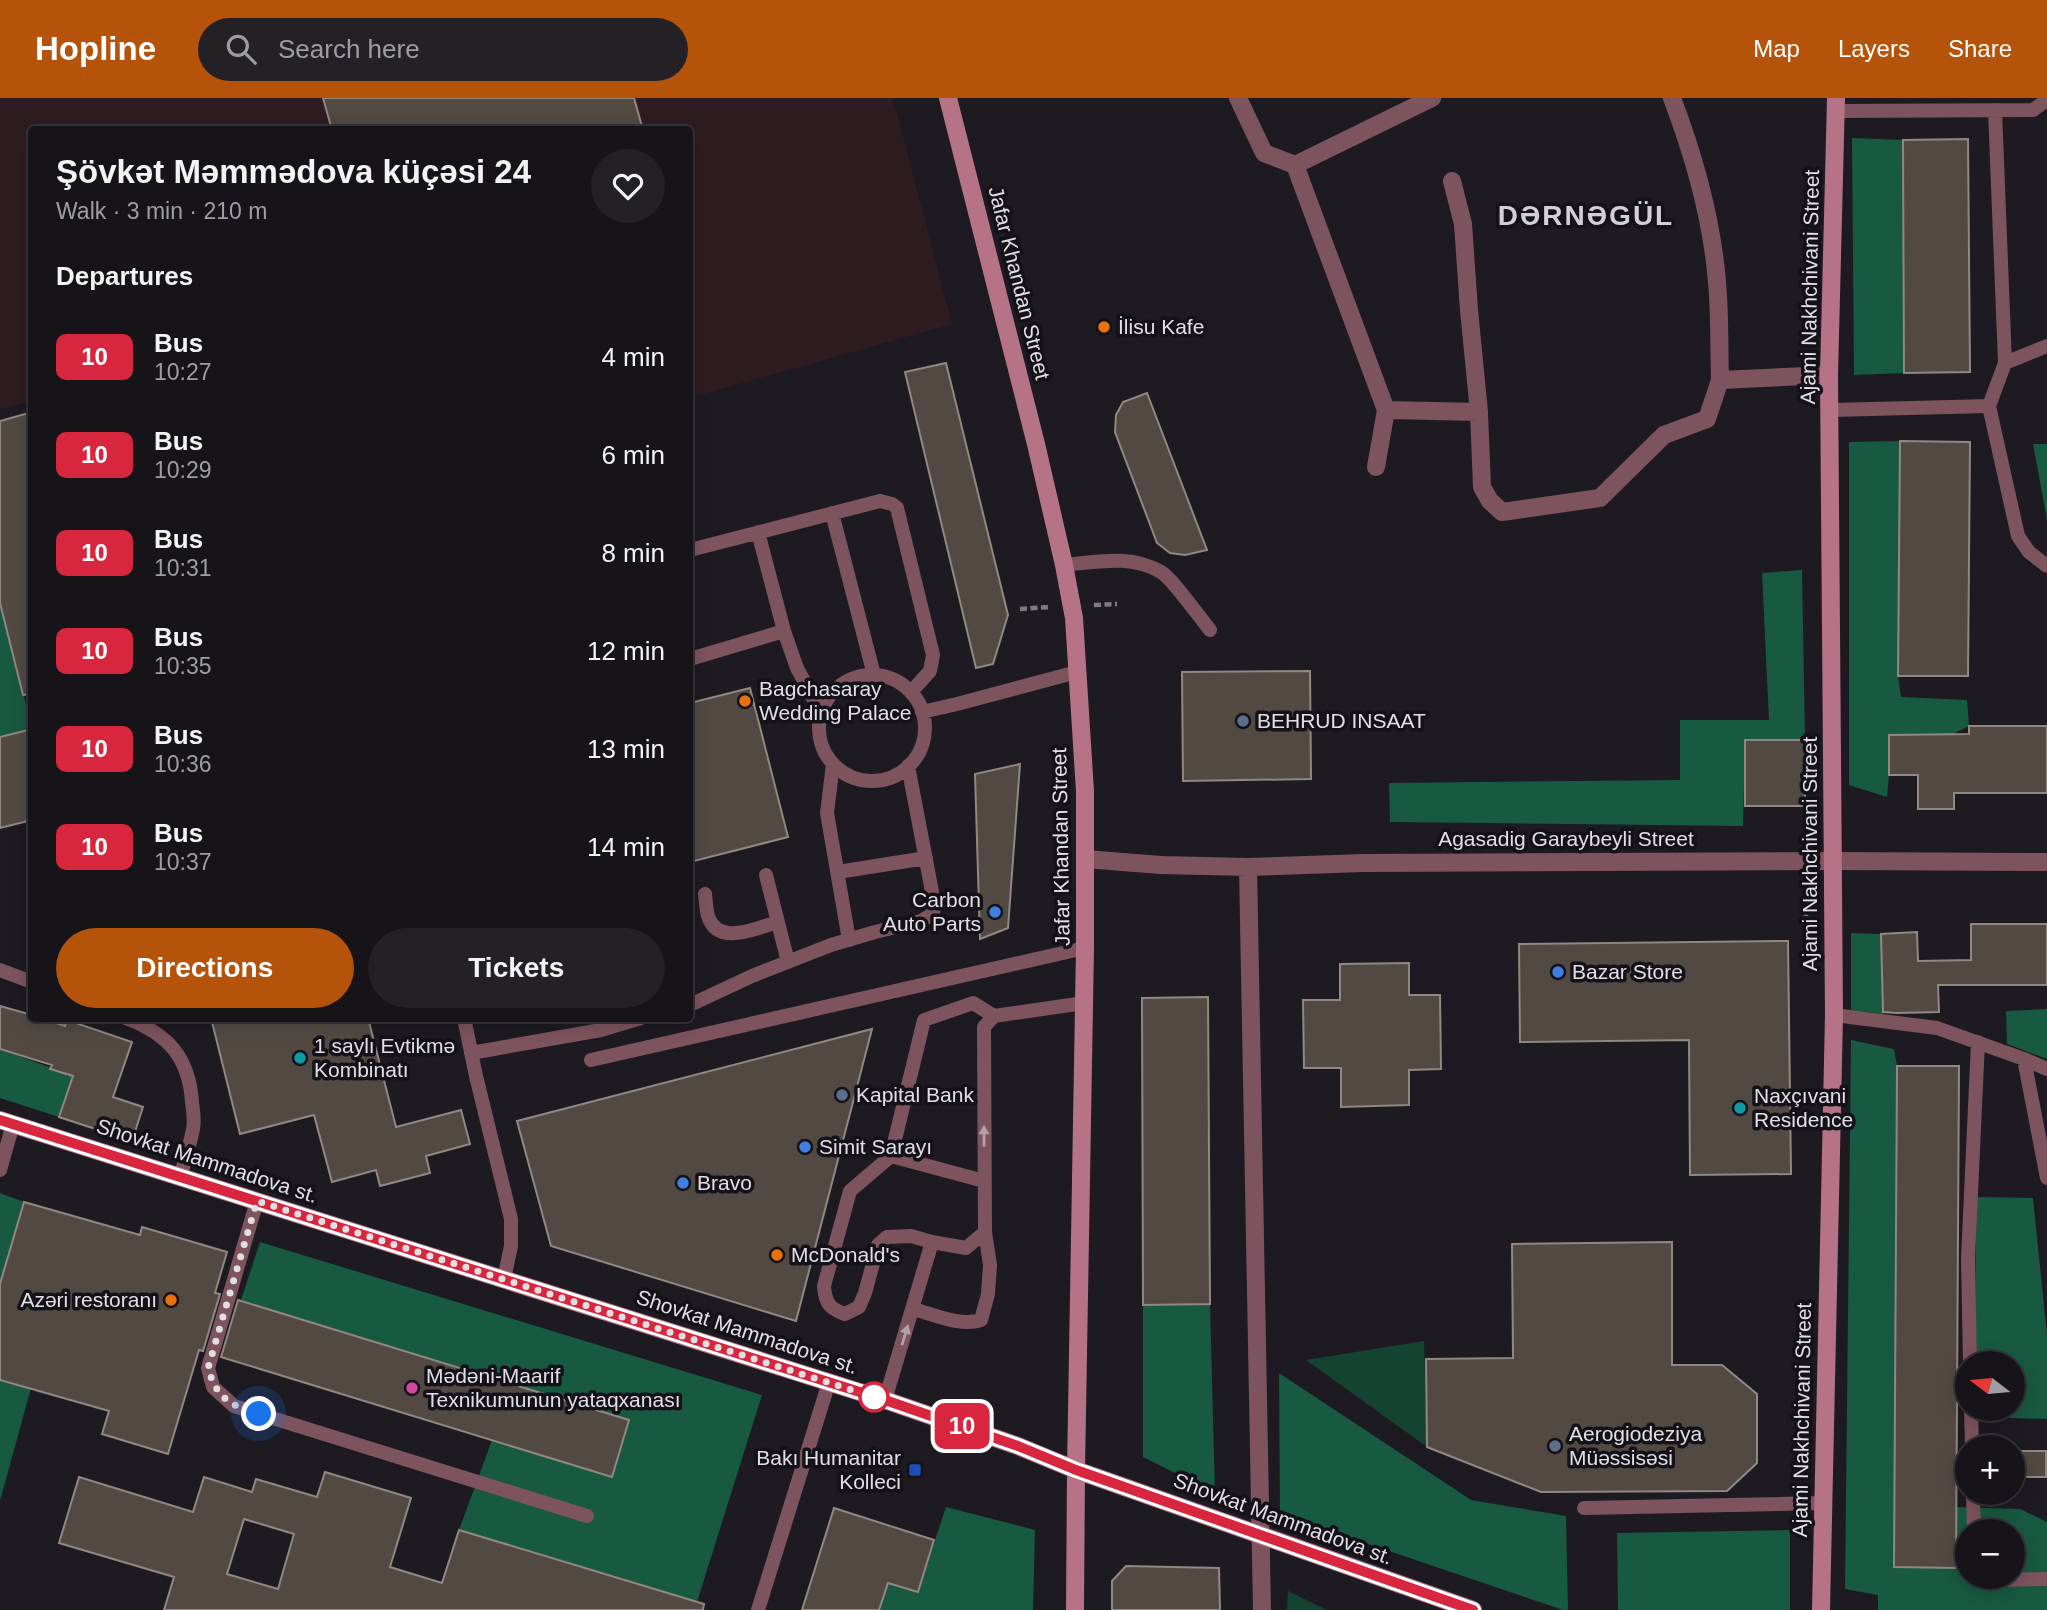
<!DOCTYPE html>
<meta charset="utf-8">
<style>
body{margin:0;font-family:Helvetica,sans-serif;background:#232126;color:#f1f3f6;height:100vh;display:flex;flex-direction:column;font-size:26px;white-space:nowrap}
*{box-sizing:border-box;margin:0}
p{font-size:23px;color:#9e9ea2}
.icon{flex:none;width:38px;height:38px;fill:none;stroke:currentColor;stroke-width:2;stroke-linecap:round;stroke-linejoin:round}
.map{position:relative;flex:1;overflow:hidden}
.details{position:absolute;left:28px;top:28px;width:665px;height:896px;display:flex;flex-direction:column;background:#161419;border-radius:7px;box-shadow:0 4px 18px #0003,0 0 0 2px #353338}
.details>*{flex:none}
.badge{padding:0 14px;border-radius:10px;font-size:24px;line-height:46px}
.needle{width:46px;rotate:286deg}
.fabs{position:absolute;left:1955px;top:1253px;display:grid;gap:14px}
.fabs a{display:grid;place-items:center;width:70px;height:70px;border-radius:50%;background:#161419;box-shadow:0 4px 18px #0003,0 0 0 2px #353338;font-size:35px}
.you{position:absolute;width:35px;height:35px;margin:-18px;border:5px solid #fff;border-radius:50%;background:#1a73e8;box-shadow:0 0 0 10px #1a73e833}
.map>.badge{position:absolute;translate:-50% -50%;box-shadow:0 0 0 4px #fff}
h2{padding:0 28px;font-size:26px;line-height:63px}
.round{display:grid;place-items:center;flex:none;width:74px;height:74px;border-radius:37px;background:#232126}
.head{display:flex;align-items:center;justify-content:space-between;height:119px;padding:0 28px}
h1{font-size:33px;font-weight:600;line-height:52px}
.primary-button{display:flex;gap:14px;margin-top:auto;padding:14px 28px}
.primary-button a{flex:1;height:80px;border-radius:42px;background:#b45309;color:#fff;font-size:28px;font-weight:600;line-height:80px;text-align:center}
.primary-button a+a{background:#232126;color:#f1f3f6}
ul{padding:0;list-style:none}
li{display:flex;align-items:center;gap:21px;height:98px;padding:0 28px}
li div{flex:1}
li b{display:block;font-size:26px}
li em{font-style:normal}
li .badge{min-width:77px;font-weight:700;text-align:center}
header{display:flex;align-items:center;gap:42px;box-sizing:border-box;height:98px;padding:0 35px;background:#b45309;color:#fff}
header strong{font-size:33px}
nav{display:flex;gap:38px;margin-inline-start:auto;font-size:24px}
.search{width:490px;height:63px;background:#232126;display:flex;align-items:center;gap:18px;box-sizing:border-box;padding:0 24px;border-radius:38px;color:#9e9ea2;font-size:26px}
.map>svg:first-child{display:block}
.industrial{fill:#2f1c21}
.green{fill:#144331}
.forest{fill:#185941;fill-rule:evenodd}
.building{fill:#524943;stroke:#928881;stroke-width:2;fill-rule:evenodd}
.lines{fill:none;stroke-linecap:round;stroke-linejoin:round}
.path{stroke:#7d7b81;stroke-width:4.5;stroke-dasharray:7 3.5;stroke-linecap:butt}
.lane{stroke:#7d535e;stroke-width:14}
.street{stroke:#7d535e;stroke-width:18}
.secondary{stroke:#b67385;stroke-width:18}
.oneway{fill:#b4a0a8}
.line-casing{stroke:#fff;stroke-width:16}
.line{stroke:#d7263d;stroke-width:10}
.walk{stroke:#e1dfe4;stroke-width:7;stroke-dasharray:0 12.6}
.food-dot{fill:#e8710a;stroke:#141118;stroke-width:2.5}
.service-dot{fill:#5c6f8a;stroke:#141118;stroke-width:2.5}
.shop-dot{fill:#3f7fe0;stroke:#141118;stroke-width:2.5}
.culture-dot{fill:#0f9aa8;stroke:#141118;stroke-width:2.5}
.hotel-dot{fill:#d1479c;stroke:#141118;stroke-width:2.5}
.stop-dot{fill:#fff;stroke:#d7263d;stroke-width:3.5}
.transit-dot{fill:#1a4fb4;stroke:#141118;stroke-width:2.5}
.labels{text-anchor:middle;stroke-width:7;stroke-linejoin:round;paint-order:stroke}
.street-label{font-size:21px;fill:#e1dfe4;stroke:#141118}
.poi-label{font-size:21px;fill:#e1dfe4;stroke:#141118;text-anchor:start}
.district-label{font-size:28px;font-weight:bold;letter-spacing:2px;fill:#d3cfd9;stroke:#141118}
</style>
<header>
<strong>Hopline</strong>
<div class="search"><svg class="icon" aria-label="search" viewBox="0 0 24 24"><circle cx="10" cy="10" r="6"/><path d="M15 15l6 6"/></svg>Search here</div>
<nav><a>Map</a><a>Layers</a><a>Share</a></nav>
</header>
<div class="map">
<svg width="2047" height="1512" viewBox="0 0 2047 1512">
<rect width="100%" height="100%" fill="#1d1a21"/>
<path class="industrial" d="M0 0H893L952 226 690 300V32H32L31 303 0 311Z"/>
<path class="green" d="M1424 1243 1427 1349 1306 1262Z
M1288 1493 1327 1512H1287Z"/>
<path class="forest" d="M1852 40 1903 42 1904 275 1854 277Z
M1900 343 1898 577 1901 599 1967 602 1969 628 1953 636 1889 637V677L1887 699 1849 687V344Z
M2033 346H2047V422Z
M1802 472 1805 642H1745L1743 728 1390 724 1389 685 1680 682V622H1769L1762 475Z
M0 505 32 629 31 631 0 639Z
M1851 835 1881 836 1884 916 1851 912Z
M2047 911V961L2007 946 2006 913Z
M1851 942 1894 951 1897 968 1894 1469 1955 1470 1956 1409 2020 1411 2047 1424V1512H1878V1497L1845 1491ZM1967 1433H2012V1479H1967Z
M0 951 73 978 59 1019 0 1000Z
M0 1095 24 1104 0 1186Z
M1976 1099 2033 1100 2047 1237V1321L1975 1319V1311H2012V1265H1975Z
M260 1144 762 1297 697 1504 459 1432 492 1342 612 1379 629 1322 241 1202Z
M1210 1206 1215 1395 1143 1359V1207Z
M1279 1275 1471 1402 1566 1418 1568 1512H1563L1280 1416Z
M0 1282 31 1290 0 1403Z
M946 1409 1035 1432 1033 1512H879L888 1485 918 1494Z
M1790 1432V1512H1618L1617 1435Z"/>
<path class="building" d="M323 0H634L643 32H332Z
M1968 41 1970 274 1904 275 1903 42Z
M946 265 1008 517 993 566 976 570 905 274Z
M1147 295 1207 452 1185 457 1170 455 1157 445 1115 334 1116 317 1123 304Z
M32 314V596L23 597 0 505V323Z
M1900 343 1970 344 1968 578H1898Z
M1310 573 1311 681 1183 683 1182 574Z
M750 590 788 739 690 764V605Z
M1969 628H2047V695H1954V711H1918V677H1889V637L1969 636Z
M32 631V722L0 730V639Z
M1745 642H1805V708H1745Z
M1020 666 1008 830 980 841 975 676Z
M1971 826H2047V887H1938L1939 914 1897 915 1883 914 1881 836 1917 834 1918 863 1971 862Z
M1788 843 1791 1076 1690 1077 1689 942 1520 944 1519 846Z
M1409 865V897H1440L1441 971 1409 972V1007L1341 1009V970H1304L1303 902H1340V866Z
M1208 899 1210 1206 1143 1207 1142 900Z
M0 908 32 917V920H41L65 928 67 922 132 944 113 999 143 1009 132 1043 59 1019 73 978 50 971 52 967 0 951Z
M211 920H368L396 1029 461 1012 470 1046 426 1058 430 1075 380 1088 376 1072 332 1084 314 1017 240 1036Z
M872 931 796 1223 551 1148 517 1023Z
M1897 968H1959L1956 1470 1894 1469Z
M24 1104 140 1137 142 1129 227 1154 215 1195 220 1196 203 1253 199 1252 168 1356 102 1336 109 1313 0 1282V1186Z
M1672 1144V1267H1722L1757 1296V1365L1727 1393 1541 1394 1427 1349 1426 1261 1513 1260 1512 1146Z
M238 1202 629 1322 612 1379 221 1259Z
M2012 1353H2046V1379H2012Z
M325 1374 411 1400 390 1469 442 1485 459 1432 704 1506 703 1512H164L174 1479 59 1445 79 1379 193 1414 204 1379 252 1394 256 1381 317 1399ZM244 1421 294 1436 278 1491 227 1476Z
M834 1410 934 1442 918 1494 888 1485 879 1512H802Z
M1126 1468 1219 1470 1220 1512H1112V1483Z"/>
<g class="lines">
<path class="path" d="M1094 507 1117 506
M1020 511 1050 509
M1806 818 1807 791"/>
<path class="lane" d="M1995 12 2005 265 1989 308 2018 438 2029 454 2047 468
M1836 13 2033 12 2047 2
M2005 265 2047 248
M1831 312 1989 308
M832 415 874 577
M758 434 784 533 797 570 821 615
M690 452 880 403 892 406 897 410 933 557 930 573 911 594
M1064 467C1096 464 1131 456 1161 474 1172 480 1200 520 1210 532
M690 561 784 533
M819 630a53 53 0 1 1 106 0a53 53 0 1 1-106 0Z
M922 614 957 606 1077 574
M833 666 827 715 849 842
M838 774 926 760
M766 777 788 864
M705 796C706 803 706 811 708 818 718 849 756 830 778 824
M0 872 32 884
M690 907 752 878 831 847 875 834 921 823 933 816 934 805 930 783 908 668
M1834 917 1937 930 2024 961 2047 971
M126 920C168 936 189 959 192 1004 193 1013 195 1023 193 1031 190 1047 185 1063 180 1079
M464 920 476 978 511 1121V1148L504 1181
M471 955 601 932 641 920
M2024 961 2047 1080
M591 962 1085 850
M891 1058 984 1083
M0 1072 13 1026
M257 1103 208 1270 213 1289 234 1308 587 1418
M932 1144 911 1138 887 1139 878 1147 865 1195 859 1209 845 1216C830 1211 825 1205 824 1188L850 1093 891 1058 924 922 973 905 994 918
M913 1211C933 1216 960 1229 981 1222L988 1196 990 1167 985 1134
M1970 1265 1968 1160 1978 944
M885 1302 932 1144 966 1150 985 1134 984 929 994 918 1084 905
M1971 1311 1972 1349
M1973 1395 1974 1433
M1584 1410 1823 1405
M1989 1479 1994 1482 2047 1481
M758 1512 829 1284"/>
<path class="street" d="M1238 0 1264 55 1295 67 1386 312 1376 369
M1672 0C1694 58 1712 122 1717 184 1720 216 1719 249 1720 282
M1295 67 1432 0
M1452 83 1463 126 1469 212 1479 314 1482 389 1490 403 1502 414 1600 400 1664 337 1707 321 1720 282 1829 277
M1386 312 1479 314
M1085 761 1161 767 1248 769 1363 765 1833 763 2047 764
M1248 769 1262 1512"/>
<path class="secondary" d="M948 0 1036 346 1064 467 1074 520 1085 693V850L1076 1372 1075 1512
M0 1022 885 1302 1018 1348 1076 1372 1473 1512
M1821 1512 1834 917 1829 277 1836 0"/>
</g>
<defs><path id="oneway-solid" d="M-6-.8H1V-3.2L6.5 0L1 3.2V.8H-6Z" transform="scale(1.75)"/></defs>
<g class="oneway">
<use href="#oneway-solid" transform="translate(984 1038) rotate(-90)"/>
<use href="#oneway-solid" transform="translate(905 1237) rotate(-73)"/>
</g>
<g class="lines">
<g class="line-casing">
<path id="line" d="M0 1022 885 1302 1018 1348 1076 1372 1473 1512"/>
</g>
<use href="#line" class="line"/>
<path class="walk" d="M259 1316C230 1307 217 1301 208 1270L257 1103 874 1299"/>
</g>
<g class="food-dot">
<circle cx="1104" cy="229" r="7"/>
<circle cx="745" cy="603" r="7"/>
<circle cx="777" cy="1157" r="7"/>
<circle cx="171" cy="1202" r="7"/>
</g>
<g class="service-dot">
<circle cx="1243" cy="623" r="7"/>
<circle cx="842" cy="997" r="7"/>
<circle cx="1555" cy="1348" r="7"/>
</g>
<g class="shop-dot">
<circle cx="995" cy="814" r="7"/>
<circle cx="1558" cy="874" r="7"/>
<circle cx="805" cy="1049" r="7"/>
<circle cx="683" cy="1085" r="7"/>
</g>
<g class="culture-dot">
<circle cx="300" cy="960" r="7"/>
<circle cx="1740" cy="1010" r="7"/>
</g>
<circle class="hotel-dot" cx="412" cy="1290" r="7"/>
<circle class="stop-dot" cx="874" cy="1299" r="14"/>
<rect class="transit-dot" x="908" y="1365" width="14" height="14" rx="3.5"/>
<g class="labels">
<g class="street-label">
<text transform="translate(1019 185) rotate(76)" y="7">Jafar Khandan Street</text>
<text transform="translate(1810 189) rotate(-89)" y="7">Ajami Nakhchivani Street</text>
<text x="1566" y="748">Agasadig Garaybeyli Street</text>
<text transform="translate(1061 749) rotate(-91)" y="7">Jafar Khandan Street</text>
<text transform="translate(1810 756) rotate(-90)" y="7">Ajami Nakhchivani Street</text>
<text transform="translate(207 1063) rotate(18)" y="7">Shovkat Mammadova st.</text>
<text transform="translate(747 1234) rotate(18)" y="7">Shovkat Mammadova st.</text>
<text transform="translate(1802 1322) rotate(-89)" y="7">Ajami Nakhchivani Street</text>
<text transform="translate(1283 1421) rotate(20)" y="7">Shovkat Mammadova st.</text>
</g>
<g class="poi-label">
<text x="1118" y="236">İlisu Kafe</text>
<text x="759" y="598">Bagchasaray<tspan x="759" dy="24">Wedding Palace</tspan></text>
<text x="1257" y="630">BEHRUD INSAAT</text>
<text x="981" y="809" text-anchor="end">Carbon<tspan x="981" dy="24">Auto Parts</tspan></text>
<text x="1572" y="881">Bazar Store</text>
<text x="314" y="955">1 saylı Evtikmə<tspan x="314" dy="24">Kombinatı</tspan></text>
<text x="856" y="1004">Kapital Bank</text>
<text x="1754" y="1005">Naxçıvani<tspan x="1754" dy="24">Residence</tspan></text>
<text x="819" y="1056">Simit Sarayı</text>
<text x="697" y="1092">Bravo</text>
<text x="791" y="1164">McDonald's</text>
<text x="157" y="1209" text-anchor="end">Azəri restoranı</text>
<text x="426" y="1285">Mədəni-Maarif<tspan x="426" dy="24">Texnikumunun yataqxanası</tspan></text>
<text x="1569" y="1343">Aerogiodeziya<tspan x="1569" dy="24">Müəssisəsi</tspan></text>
<text x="901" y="1367" text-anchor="end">Bakı Humanitar<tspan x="901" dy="24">Kolleci</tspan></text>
</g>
<g class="district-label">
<text x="1586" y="127">DƏRNƏGÜL</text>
</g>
</g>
</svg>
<div class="fabs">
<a><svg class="needle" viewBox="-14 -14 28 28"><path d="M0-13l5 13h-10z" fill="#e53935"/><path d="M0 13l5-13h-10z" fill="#9e9ea2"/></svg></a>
<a>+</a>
<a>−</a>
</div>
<div class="you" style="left:259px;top:1316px"></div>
<b class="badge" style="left:962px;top:1328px;background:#d7263d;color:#fff">10</b>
<section class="details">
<div class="head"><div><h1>Şövkət Məmmədova küçəsi 24</h1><p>Walk · 3 min · 210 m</p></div><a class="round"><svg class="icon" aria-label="heart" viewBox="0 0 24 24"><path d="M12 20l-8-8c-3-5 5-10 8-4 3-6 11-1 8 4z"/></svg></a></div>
<h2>Departures</h2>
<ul>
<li><span class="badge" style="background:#d7263d;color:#fff">10</span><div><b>Bus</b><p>10:27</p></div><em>4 min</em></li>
<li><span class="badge" style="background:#d7263d;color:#fff">10</span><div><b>Bus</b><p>10:29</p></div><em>6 min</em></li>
<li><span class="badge" style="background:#d7263d;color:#fff">10</span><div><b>Bus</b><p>10:31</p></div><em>8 min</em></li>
<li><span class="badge" style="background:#d7263d;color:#fff">10</span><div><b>Bus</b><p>10:35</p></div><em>12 min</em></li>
<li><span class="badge" style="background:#d7263d;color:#fff">10</span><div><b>Bus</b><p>10:36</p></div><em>13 min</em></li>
<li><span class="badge" style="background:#d7263d;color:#fff">10</span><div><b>Bus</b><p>10:37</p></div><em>14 min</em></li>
</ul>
<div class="primary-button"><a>Directions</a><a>Tickets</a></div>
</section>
</div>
